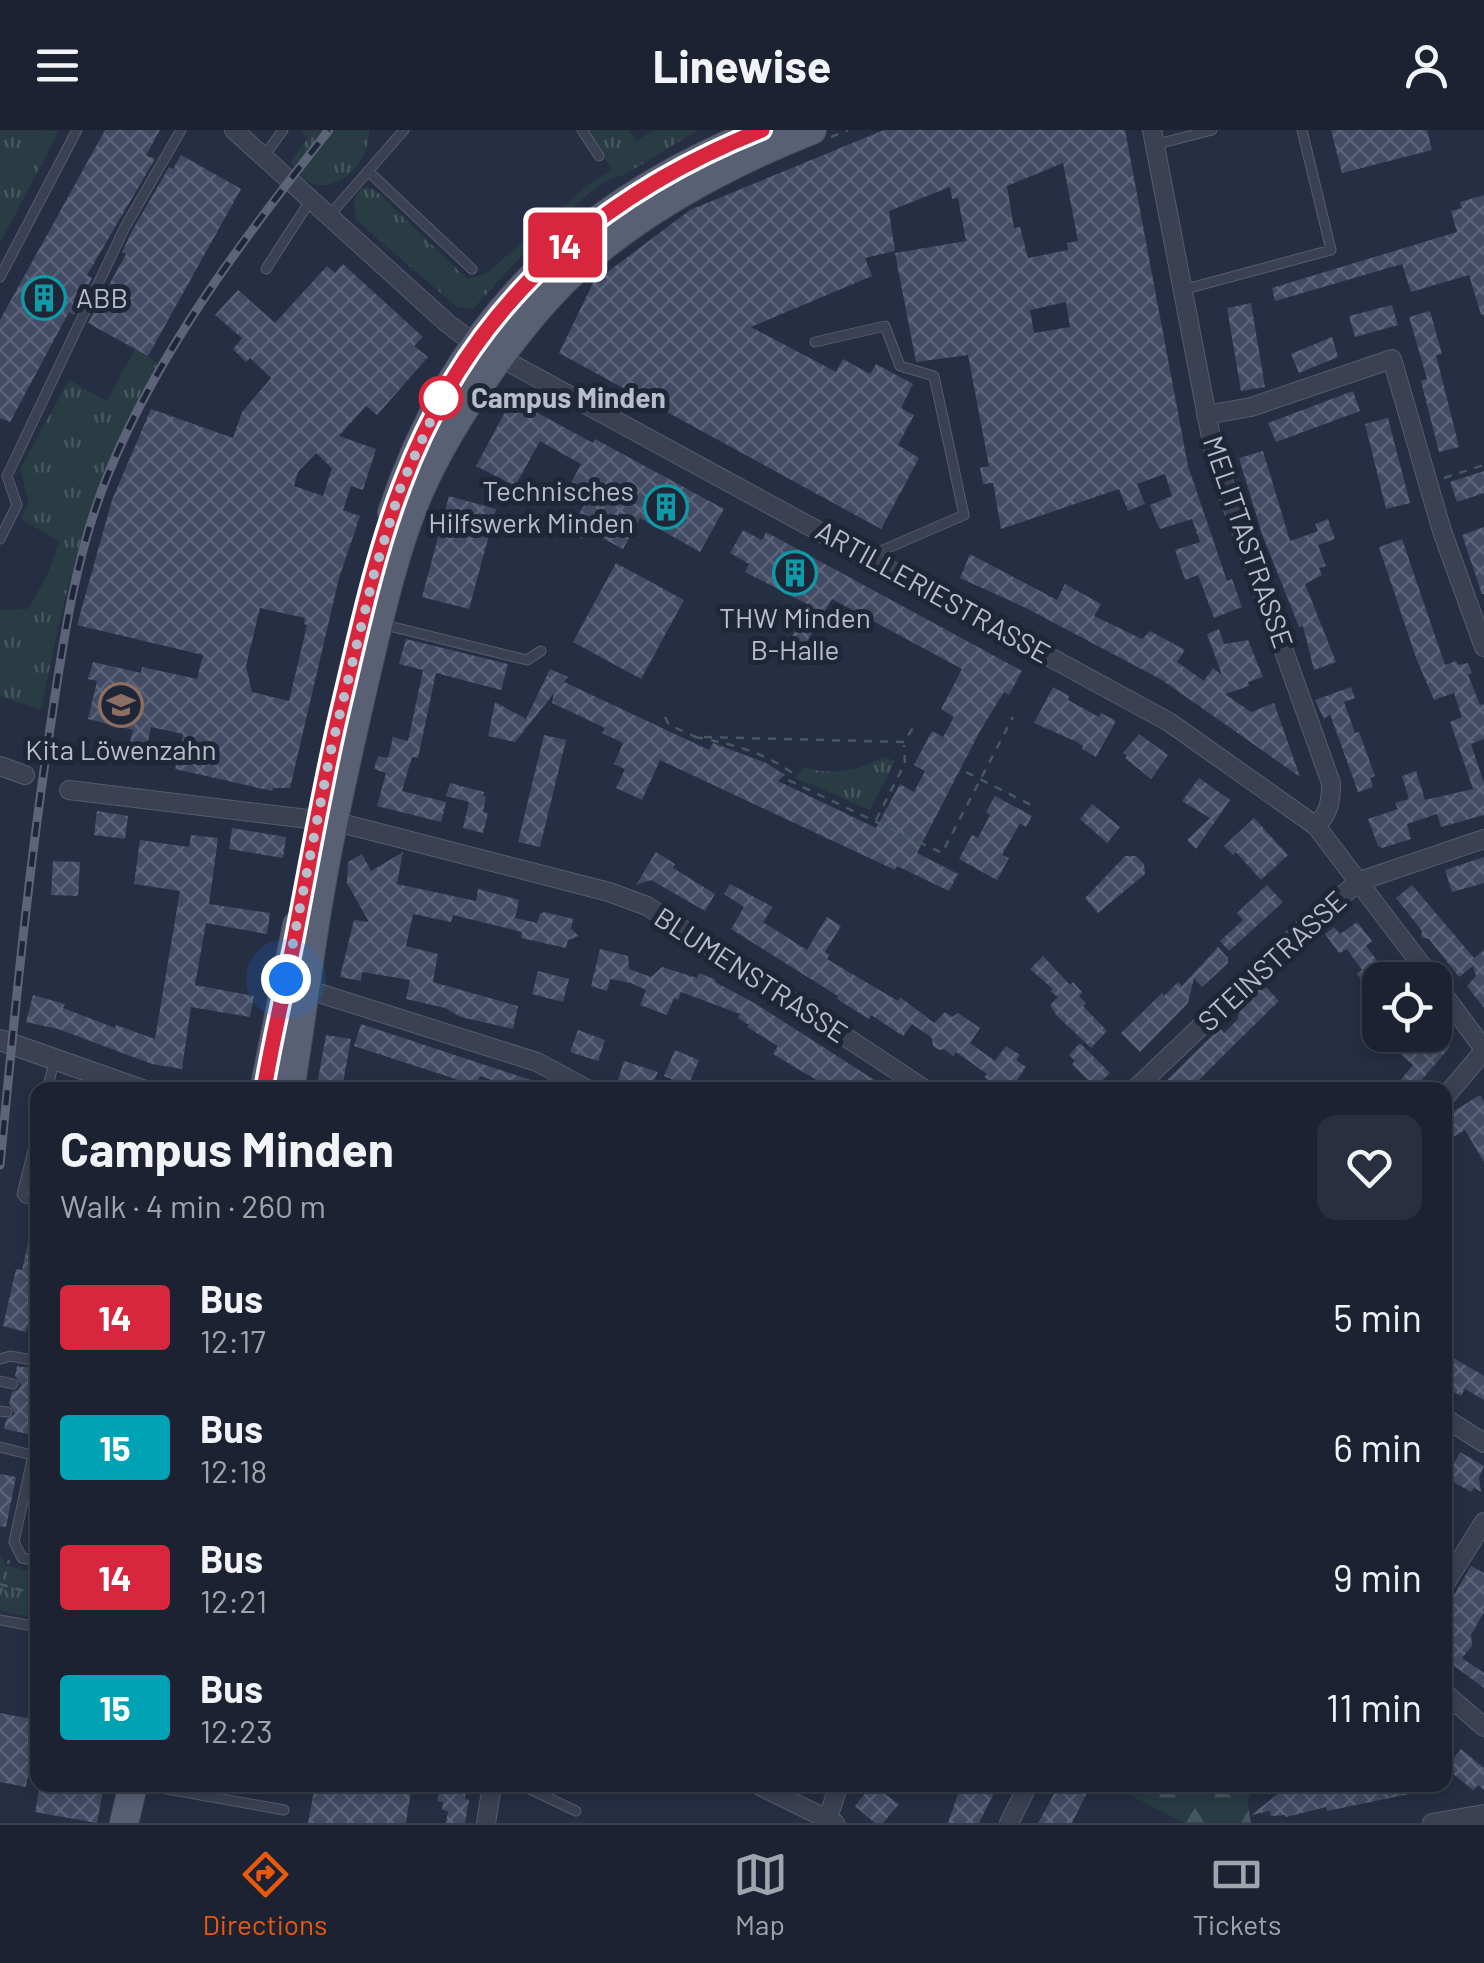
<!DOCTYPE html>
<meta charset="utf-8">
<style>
body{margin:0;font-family:Barlow,sans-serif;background:#292f3e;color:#f1f3f6;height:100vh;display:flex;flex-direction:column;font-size:38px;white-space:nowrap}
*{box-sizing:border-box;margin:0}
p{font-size:32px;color:#a0a4ac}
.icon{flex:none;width:55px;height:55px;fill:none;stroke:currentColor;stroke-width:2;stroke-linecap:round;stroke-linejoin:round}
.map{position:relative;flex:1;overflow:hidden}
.side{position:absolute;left:30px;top:952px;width:1422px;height:710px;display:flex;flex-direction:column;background:#1c2232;border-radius:20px;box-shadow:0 5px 15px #0003,0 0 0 2px #3a3f4d}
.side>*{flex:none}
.badge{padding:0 20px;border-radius:8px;font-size:35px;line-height:65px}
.fabs{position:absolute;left:1362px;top:832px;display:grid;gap:20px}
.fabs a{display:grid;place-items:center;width:90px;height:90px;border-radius:20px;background:#1c2232;box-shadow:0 5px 15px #0003,0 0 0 2px #3a3f4d;font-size:50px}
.you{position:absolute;width:50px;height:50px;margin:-25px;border:8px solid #fff;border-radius:50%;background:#1a73e8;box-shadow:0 0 0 15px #1a73e833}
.map>.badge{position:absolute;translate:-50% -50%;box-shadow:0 0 0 5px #fff}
.round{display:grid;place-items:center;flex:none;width:105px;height:105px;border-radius:20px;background:#292f3e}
.overview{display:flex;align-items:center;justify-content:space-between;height:170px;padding:0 30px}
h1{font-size:48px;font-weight:700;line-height:75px}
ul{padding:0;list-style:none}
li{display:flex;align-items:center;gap:30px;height:130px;padding:0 30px}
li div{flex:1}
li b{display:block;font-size:38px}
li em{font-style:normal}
li .badge{min-width:110px;font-weight:700;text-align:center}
header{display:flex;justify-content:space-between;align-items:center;height:130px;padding:0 30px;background:#1c2232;font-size:45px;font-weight:700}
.menu{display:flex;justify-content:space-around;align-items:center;height:140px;border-top:2px solid #3a3f4d;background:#1c2232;font-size:28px;color:#a0a4ac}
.menu a{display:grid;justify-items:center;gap:5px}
.menu .active{color:#ea580c}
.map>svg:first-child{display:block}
.grass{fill:url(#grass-tufts)}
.forest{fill:url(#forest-firs)}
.building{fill:url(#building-cross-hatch);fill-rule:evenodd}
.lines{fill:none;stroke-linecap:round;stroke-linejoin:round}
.service-casing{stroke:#565c6d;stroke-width:11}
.minor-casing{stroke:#565c6d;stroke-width:20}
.tertiary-casing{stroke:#565c6d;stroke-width:22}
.primary-casing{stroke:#454a5c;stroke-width:30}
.path{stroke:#475960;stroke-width:2.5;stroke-dasharray:8 8;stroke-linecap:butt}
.service{stroke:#3b4153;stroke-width:9}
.minor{stroke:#3b4153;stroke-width:18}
.tertiary{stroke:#3b4153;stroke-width:20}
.primary{stroke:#596073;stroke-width:28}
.rail-casing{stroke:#5d647a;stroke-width:9}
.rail{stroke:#1f2638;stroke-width:5;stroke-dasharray:15;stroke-linecap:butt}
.line-casing{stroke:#fff;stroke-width:22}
.line{stroke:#d7263d;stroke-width:15}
.walk{stroke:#b8bdcc;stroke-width:10;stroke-dasharray:0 18}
.stop-dot{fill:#fff;stroke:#d7263d;stroke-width:5}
.labels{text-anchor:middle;stroke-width:10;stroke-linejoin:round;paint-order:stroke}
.poi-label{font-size:28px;fill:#b8bdcc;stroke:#1f2638}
.stop-label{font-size:28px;font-weight:bold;fill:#b8bdcc;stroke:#1f2638;text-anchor:start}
.street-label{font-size:28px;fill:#b8bdcc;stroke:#1f2638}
</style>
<header><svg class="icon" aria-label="menu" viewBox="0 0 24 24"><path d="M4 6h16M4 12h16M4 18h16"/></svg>Linewise<svg class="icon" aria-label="person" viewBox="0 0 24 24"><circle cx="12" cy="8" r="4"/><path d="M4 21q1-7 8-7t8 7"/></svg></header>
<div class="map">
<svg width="1484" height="1693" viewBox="0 0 1484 1693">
<defs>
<pattern id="grass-tufts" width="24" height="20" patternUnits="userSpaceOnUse" patternTransform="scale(2.5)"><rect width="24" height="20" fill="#293c44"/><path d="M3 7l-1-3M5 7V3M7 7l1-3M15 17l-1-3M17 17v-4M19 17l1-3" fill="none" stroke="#46565e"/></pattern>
<pattern id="forest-firs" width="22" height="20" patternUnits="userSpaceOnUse" patternTransform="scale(2.5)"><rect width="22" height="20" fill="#293c44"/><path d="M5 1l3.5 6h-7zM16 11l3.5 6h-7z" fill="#46565e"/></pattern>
<pattern id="building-cross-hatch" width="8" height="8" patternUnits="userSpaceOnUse" patternTransform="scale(2.5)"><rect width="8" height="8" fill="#424b63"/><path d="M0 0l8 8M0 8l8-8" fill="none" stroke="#5b6378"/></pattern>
</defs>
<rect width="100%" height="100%" fill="#262e43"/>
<path class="grass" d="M0 0 59 1 0 113Z
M301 0H370C368 7 368 17 364 24 350 56 306 71 291 31L308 8Z
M588 0H629L636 11 654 0H698L626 44 607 50 586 66 532 114 473 179 457 177 356 90 354 70 361 59 367 57 376 61 462 144 468 149 486 144 588 55 612 40Z
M135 219 158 233C140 269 118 305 104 343 74 419 57 500 41 580L0 566V480L28 479 49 442 59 411 21 389 29 372 20 339 69 250 107 271Z
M884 627 895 631 870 680 796 648 804 637C833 646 857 641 884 627Z
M0 1423 5 1435 37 1443V1488L0 1481Z"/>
<path class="forest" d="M1134 1655H1256L1247 1670 1251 1693H1185L1129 1665Z"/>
<path class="building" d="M105 0H160L146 25 155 29 87 145 92 148 74 185 69 182 10 292 0 288V190Z
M884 0H1125L1188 336 1227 451 1232 449 1242 477 1214 488 1198 445 1185 450 1175 420 1200 412 1192 389 1160 399 1156 391 1150 375 1172 366 1165 344 1137 354 1145 374 1128 381 1119 359 1001 399 993 353 983 354 980 338 989 336 968 225 916 232 895 123 966 111 958 68 952 69 950 57 889 81 895 121 865 128 872 146 751 197 836 242 843 229 870 244 876 234 913 254 901 278 914 285 898 315 919 328 881 399 559 223 593 153 690 80ZM1063 33 1078 111 1067 113 1068 120 1028 128 1020 97 1014 98 1007 56ZM1066 172 1070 197 1034 203 1030 180Z
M1331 0H1427L1432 20 1342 43Z
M181 25 241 59 148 226 88 193 126 124 122 122 132 101 169 37 173 39Z
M1484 65V185H1481L1469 145 1411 162 1402 134 1275 171 1272 158 1457 102 1451 81 1462 78 1460 72Z
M343 134 423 207 414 216 428 227 377 285 366 276 339 306 376 319 363 360 351 356 343 380 360 386 339 448 290 658H273L272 661 175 639 183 604 151 597 147 616 130 612 133 600 88 589 97 551 88 549 93 532 141 543 142 537 197 549 203 525 77 495 112 370 151 279 233 308 242 282 271 248 250 228 246 232 233 219 242 208 215 185 238 160 275 193 327 136 335 143ZM316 323 332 338 323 366 294 356 298 342ZM260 478 305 488 304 494 307 495 289 571 252 562 246 536Z
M1251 173 1265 257 1241 261 1227 178Z
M1392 175 1398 195 1355 207 1349 186Z
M1430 181 1442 224 1436 225 1459 317 1439 322 1421 251 1427 249 1409 187Z
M1332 207 1338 227 1299 243 1291 224Z
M1353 261 1360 281 1276 312 1268 293Z
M512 269 593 313 595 309 724 379 700 422 640 388 623 419 587 400 582 409 569 401 586 372 567 361 581 334 540 311 515 356 476 336Z
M1388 288 1410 373 1386 379 1365 294Z
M1263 321 1290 411 1318 401 1315 394 1328 389 1335 409 1318 415 1326 436 1319 438 1322 445 1305 454 1336 532 1314 540 1303 496 1299 497 1262 404 1239 328Z
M1484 341V363L1457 372 1450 352Z
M449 366 496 379 469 479 422 467Z
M1484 397V464H1482L1462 405Z
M743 400 762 410 766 402 1022 541 1009 565 1004 562 980 601 917 723 958 744 949 761 897 736 895 740 660 630 642 670 616 658 625 639 614 634 623 613 602 603 605 598 552 573 554 563 515 612 488 606 495 572 526 589 550 539 568 547 564 552 709 620 713 613 766 633 785 645 778 651 876 698 900 654 914 662 925 641 914 635 932 601 943 607 954 587 941 579 962 539 832 469 802 520 789 512 809 475 745 442 749 434 730 423Z
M1402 409 1445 535 1456 531 1458 535 1468 533 1472 543 1468 545 1480 575 1484 574V609L1471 614 1484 653V685L1441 697 1437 684 1407 694 1411 709 1382 718 1378 716 1368 689 1398 679 1395 673 1409 669 1402 646 1416 641 1425 670 1473 659 1450 592 1462 587 1454 563 1434 570 1416 528 1379 417Z
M970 424 1057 470 1065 454 1101 474 1094 486 1142 509 1150 501 1185 520 1177 532 1204 551 1213 538 1222 545 1207 504 1219 499 1224 514 1248 510 1263 547 1248 552 1249 556 1225 564 1251 582 1274 573 1300 647 1162 550 1026 478 960 448Z
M616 433 684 470 641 549 573 512Z
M406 509 508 534 501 560 436 543 418 628 412 627 402 661 446 672 441 692 377 676 386 643 374 639 378 626 388 628 393 607 408 611 423 540 399 534Z
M1053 557 1069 566 1068 570 1099 587 1101 583 1116 591 1096 627 1082 619 1083 616 1077 612 1034 593Z
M1351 557 1355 568 1344 572 1355 603 1359 602 1375 646 1370 648 1373 657 1358 662 1330 584 1324 589 1315 570Z
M1139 604 1168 625 1151 649 1125 628 1127 625 1123 623Z
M544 605 566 610 540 717 518 712Z
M1199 648 1230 670 1196 719 1187 710 1210 688 1182 671Z
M450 653 484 662 483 666 486 667 483 682 488 683 483 703 463 698 469 672 446 666Z
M995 666 1032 686 1026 697 1020 693 1002 725 1009 728 997 750 959 729 972 705 978 708 990 685 986 682Z
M1092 674 1120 697 1107 713 1080 689Z
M97 681 128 686 125 709 94 705Z
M1254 688 1288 725 1261 750 1236 722 1233 725 1224 716Z
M232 698 286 707 283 728 229 719Z
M191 705 218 708 209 774 270 783 267 804 206 793 195 855 254 866 250 887 191 877 182 939 152 934 58 899 26 892 33 865 65 874 63 878 115 898 116 895 155 909 180 761 134 754 140 710 189 717Z
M403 722 397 754 476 771 478 759 519 770 515 788 537 793 540 784 544 782 573 789 571 799 579 806 568 810 566 818 521 808 522 802 453 785 451 792 413 784 406 816 438 824 433 852 518 876 513 899 461 887 445 878 406 869 410 850 362 842 361 851 340 847 354 790 369 792 347 753 348 732 362 724 371 741Z
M656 722 675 734 673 738 715 764 705 781 651 750 636 755Z
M1125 726H1136L1144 734 1145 744 1098 783 1085 768Z
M1484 727V753L1452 762 1445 740Z
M53 731 80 732 78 766 51 765Z
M730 754 773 777 763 792 807 820 827 787 841 796 825 822 830 825 827 829 898 871 900 867 934 893 945 882 952 887 958 883 980 898 970 913 995 931 1006 916 1020 925 1016 930 1026 937 1010 960H1002L984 947 987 944 956 922 953 926 944 919 939 920 933 916 932 908 912 894 903 906 871 885 869 889 848 876 837 869 838 866 731 799 744 777 724 764Z
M1267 755 1283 772 1229 821 1220 811 1243 790 1237 783Z
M1412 755 1474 828 1484 820V878L1467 856 1476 846 1473 836 1459 847 1429 809 1421 807 1422 801 1396 768Z
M1357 792 1372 811 1366 816 1392 850H1380V874L1357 844 1362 840 1347 819 1339 823 1325 804 1334 797 1340 804Z
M1218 817 1228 828V833L1202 857 1194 848 1188 873 1140 922 1121 903 1162 863 1164 866 1178 852 1182 856Z
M600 819 628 826 629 839 651 847 662 837 697 848 699 843 716 850 715 852 756 874 890 960H833L773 924 778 916 747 897 749 895 738 888 740 884 681 862 678 870 674 868 667 885 640 875 646 860 631 853 610 849 607 861 591 856Z
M1043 826 1070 855 1073 852 1082 862 1079 866 1086 873 1083 876 1107 901 1091 918 1057 886 1050 875 1058 867 1050 861 1053 859 1030 839Z
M538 841 569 849 563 872 532 864Z
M1263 854 1279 871 1235 914 1189 960H1157L1220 898 1224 903 1238 889 1239 878Z
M361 894 552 957 551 960H501L503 954 480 946 477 956 354 916Z
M578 900 605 910 598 931 570 922Z
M326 905 351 909 342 958 339 960H316Z
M1387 905H1406L1417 914 1425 905 1446 906 1445 913 1450 917 1413 960H1392L1413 935 1393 918 1395 916Z
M1080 913 1110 943 1095 957 1072 934 1075 931 1069 925Z
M675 920 699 930 688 956 664 946Z
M624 931 658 942 652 955 647 953 635 960 617 953Z
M1480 965 1484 971V1032L1465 1000 1445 1012V992L1456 980Z
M32 1094 38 1095V1152L26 1202 3 1196 16 1139 22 1140Z
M1452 1227 1484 1246V1270L1465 1259 1461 1266 1445 1257V1239Z
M17 1236 38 1239V1306L4 1299 6 1290 15 1284 9 1274 12 1262 18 1260 21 1255 15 1246Z
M1460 1322 1484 1336 1479 1347 1481 1362 1474 1358 1471 1362 1446 1348Z
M0 1344 16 1347 6 1397 0 1396Z
M1471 1436 1484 1443V1482L1471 1505 1472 1516 1462 1528 1484 1543V1558L1445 1529V1480Z
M0 1583 38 1590 26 1657 0 1652Z
M1461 1619 1484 1638V1660L1478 1655 1473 1660 1446 1638Z
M40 1655H104L97 1693 35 1682Z
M315 1655H412L406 1693H308Z
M872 1655 899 1674 883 1693H875L855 1676Z
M961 1655H998L979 1693H948Z
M1059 1655H1091L1072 1693H1038Z
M1308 1655H1423L1424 1661 1327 1681 1326 1677 1286 1687 1285 1685 1271 1686 1270 1681 1251 1685 1278 1664V1661Z
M440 1656 466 1660 465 1669 469 1670 465 1693H446L448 1681 442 1680 443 1672 437 1671Z"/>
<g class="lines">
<g class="service-casing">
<path id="service" d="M582 0 599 26
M1154 15 1212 0
M264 26 283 0
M368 41 472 139
M328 87 404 0
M266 139 310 71
M0 147 77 0
M1182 160 1331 120 1302 0
M815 212 885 196 900 236 934 246 964 385 867 427
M0 409 17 375 7 346 125 97 181 0
M381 494 527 530 541 521
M47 960 54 932
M38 1001 22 1064 25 1068 38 1071
M0 1229 10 1226 38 1231
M0 1251 13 1254
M0 1281 7 1282
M0 1317 36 1326
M33 1325 14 1412 22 1428 38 1431
M0 1490 38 1497
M521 1655 576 1681
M150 1656 284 1680"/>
</g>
<g class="minor-casing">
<path id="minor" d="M234 0 447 193 475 214 1169 592 1316 696 1433 850
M1152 0 1215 328 1331 653C1331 672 1329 683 1316 696
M1206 285 1251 277 1392 229 1442 401 1484 517
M0 636 25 645
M69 660 316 690
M333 691 609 762 647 776 926 960
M1435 853 1484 919
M306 859 537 932 589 960
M1134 960 1318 785 1360 751 1484 709
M1445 967 1484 921
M1445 1288 1484 1313
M1445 1454 1484 1392
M1445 1563 1484 1597
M758 1655 835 1693
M486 1693 492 1655
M826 1693 839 1655
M1009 1693 1028 1655
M1432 1693 1484 1684"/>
</g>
<g class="tertiary-casing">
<path id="tertiary" d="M0 910 142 960"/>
</g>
<g class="primary-casing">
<path id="primary" d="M392 383C455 192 578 74 762 0
M264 960 297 795
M290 960C301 893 309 825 321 757 333 687 349 618 365 549 380 486 394 420 420 360 452 288 524 184 583 133 651 74 729 33 812 0
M124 1693 133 1655"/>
</g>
<path class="path" d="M831 7 848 0
M1444 348 1484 335
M665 587 669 595 696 607
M695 607C731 614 761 621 791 642L788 650 942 723 1013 587
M704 607 904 612 916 593
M966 642 1035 677
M876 690 905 633 904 615
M0 1454 38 1465
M0 1465 9 1430"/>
<use href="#service" class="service"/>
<use href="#minor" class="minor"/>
<use href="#tertiary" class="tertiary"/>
<use href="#primary" class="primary"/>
<g class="rail-casing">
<path id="rail" d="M0 1035C14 889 28 744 50 599 63 512 75 424 109 342 160 218 246 105 329 0"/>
</g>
<use href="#rail" class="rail"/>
</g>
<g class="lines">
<g class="line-casing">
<path id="line" d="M264 960C272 910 284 861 294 812 309 735 322 658 340 581 358 506 374 428 402 355 467 181 591 68 762 0"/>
</g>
<use href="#line" class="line"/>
<path class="walk" d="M286 849 331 620 374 444 401 356 441 268"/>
</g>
<defs>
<g id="building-ring" transform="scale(2.25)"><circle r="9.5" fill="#1f2638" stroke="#0f9aa8" stroke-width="1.5"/><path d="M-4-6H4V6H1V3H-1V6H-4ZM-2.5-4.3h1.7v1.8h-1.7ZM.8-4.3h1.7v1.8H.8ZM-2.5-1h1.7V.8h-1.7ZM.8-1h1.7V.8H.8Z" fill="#0f9aa8"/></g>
<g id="school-ring" transform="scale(2.25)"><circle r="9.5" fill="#1f2638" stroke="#8d6e63" stroke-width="1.5"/><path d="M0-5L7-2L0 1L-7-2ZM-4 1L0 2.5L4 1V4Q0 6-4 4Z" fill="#8d6e63"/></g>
</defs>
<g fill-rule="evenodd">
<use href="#building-ring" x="44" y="168"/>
<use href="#building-ring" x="666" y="377"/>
<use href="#building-ring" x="795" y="443"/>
<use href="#school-ring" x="121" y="575"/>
</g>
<circle class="stop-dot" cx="441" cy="268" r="20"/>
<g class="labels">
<g class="poi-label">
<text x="76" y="178" text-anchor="start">ABB</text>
<text x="634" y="371" text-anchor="end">Technisches<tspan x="634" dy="32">Hilfswerk Minden</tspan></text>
<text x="795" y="498">THW Minden<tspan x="795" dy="32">B-Halle</tspan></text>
<text x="121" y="630">Kita Löwenzahn</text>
</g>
<g class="stop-label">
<text x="471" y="278">Campus Minden</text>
</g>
<g class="street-label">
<text transform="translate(1248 412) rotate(71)" y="10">MELITTASTRASSE</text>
<text transform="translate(933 462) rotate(29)" y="10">ARTILLERIESTRASSE</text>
<text transform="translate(1272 831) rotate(-43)" y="10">STEINSTRASSE</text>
<text transform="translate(751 845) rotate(33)" y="10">BLUMENSTRASSE</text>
</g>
</g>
</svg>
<div class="fabs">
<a><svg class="icon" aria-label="locate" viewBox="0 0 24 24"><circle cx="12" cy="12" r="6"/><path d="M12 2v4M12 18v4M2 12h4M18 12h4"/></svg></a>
</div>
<div class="you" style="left:286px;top:849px"></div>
<b class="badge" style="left:565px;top:115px;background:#d7263d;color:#fff">14</b>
<section class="side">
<div class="overview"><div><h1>Campus Minden</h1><p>Walk · 4 min · 260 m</p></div><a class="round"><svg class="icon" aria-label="heart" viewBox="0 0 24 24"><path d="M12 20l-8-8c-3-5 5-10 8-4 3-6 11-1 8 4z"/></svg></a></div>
<ul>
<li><span class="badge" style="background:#d7263d;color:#fff">14</span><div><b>Bus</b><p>12:17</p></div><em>5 min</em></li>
<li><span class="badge" style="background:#00a3b4;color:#fff">15</span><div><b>Bus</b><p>12:18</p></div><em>6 min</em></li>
<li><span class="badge" style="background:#d7263d;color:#fff">14</span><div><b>Bus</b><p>12:21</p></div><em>9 min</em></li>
<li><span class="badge" style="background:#00a3b4;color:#fff">15</span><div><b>Bus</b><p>12:23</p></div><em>11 min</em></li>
</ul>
</section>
</div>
<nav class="menu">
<a class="active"><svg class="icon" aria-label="directions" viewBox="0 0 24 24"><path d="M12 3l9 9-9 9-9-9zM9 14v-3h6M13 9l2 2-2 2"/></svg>Directions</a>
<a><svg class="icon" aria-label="map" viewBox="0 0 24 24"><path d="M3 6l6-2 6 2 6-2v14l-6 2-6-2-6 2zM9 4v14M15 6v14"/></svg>Map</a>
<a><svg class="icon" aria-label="tickets" viewBox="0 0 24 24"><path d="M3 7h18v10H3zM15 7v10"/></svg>Tickets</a>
</nav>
